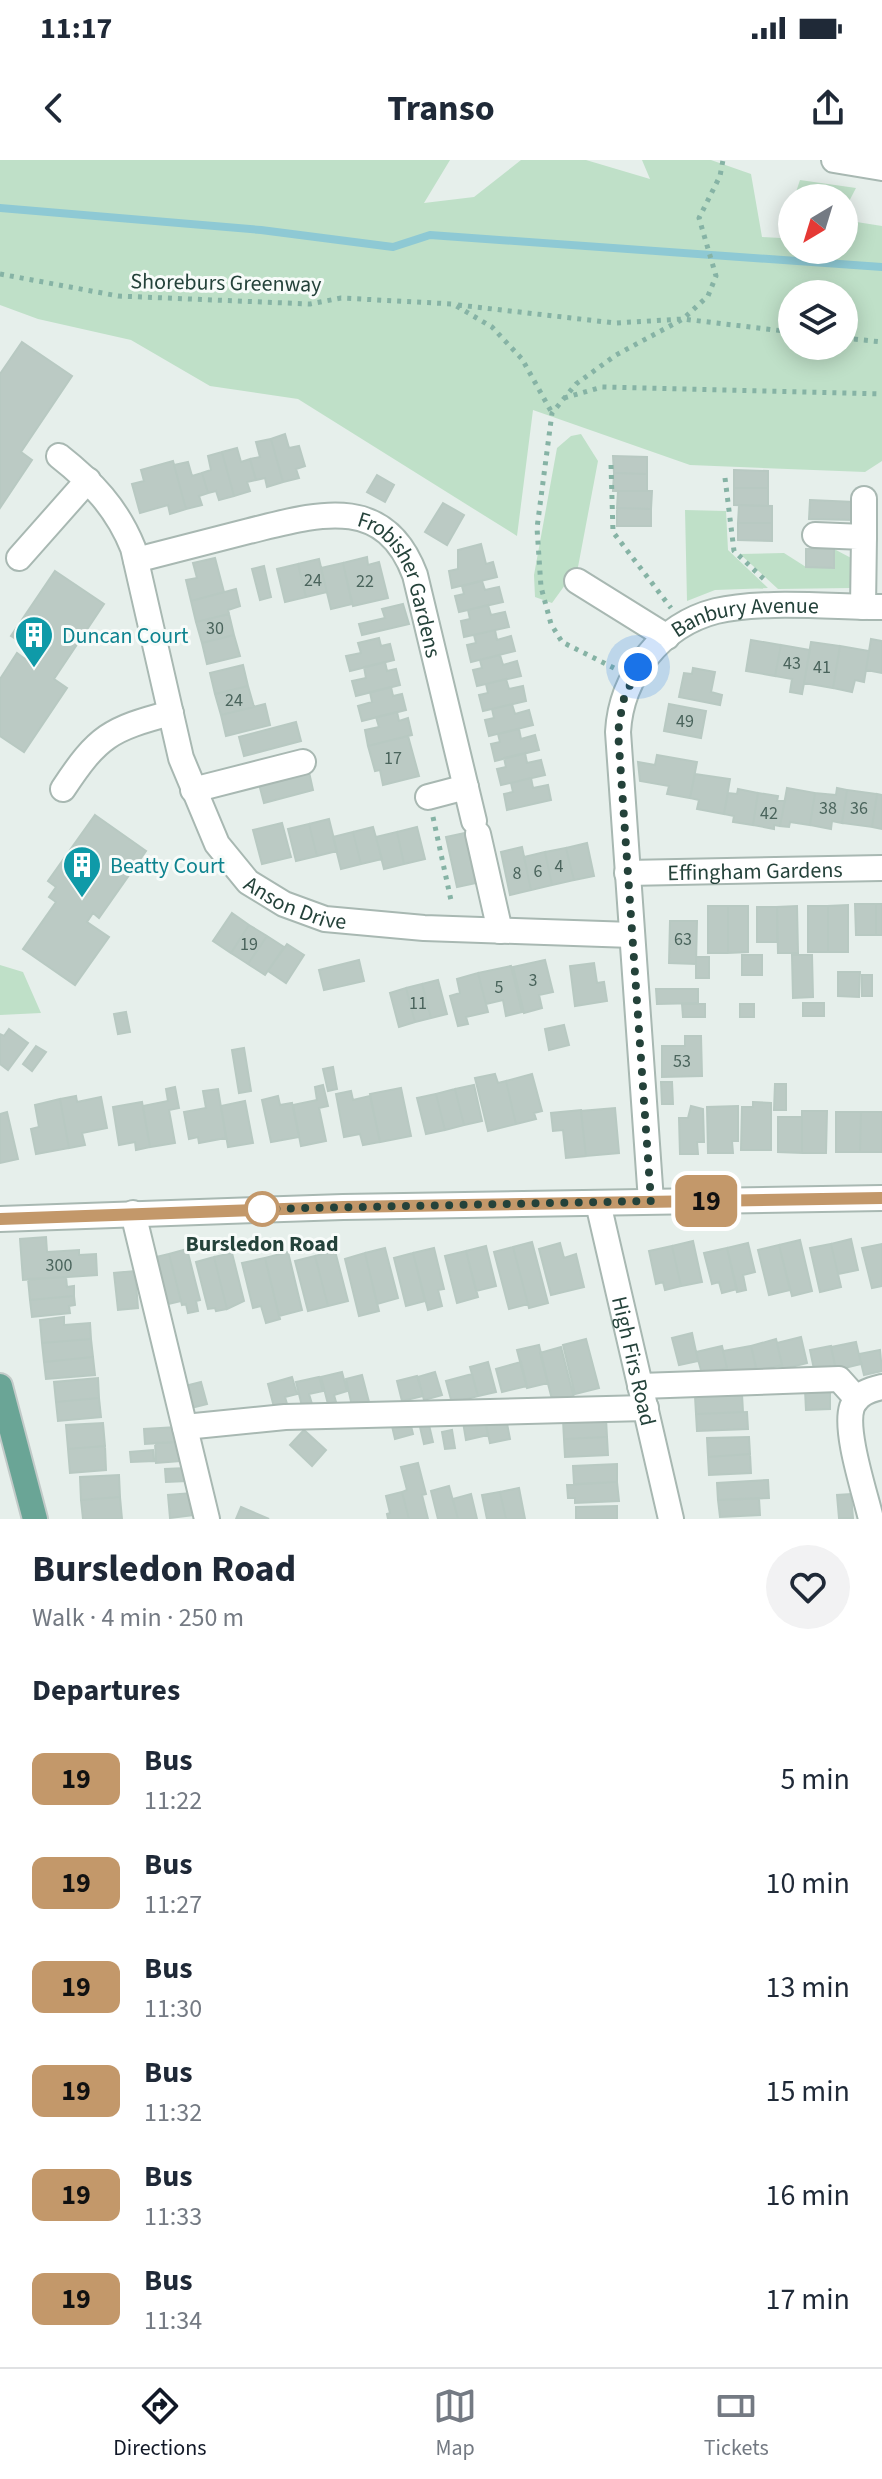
<!DOCTYPE html>
<meta charset="utf-8">
<style>
body{margin:0;font-family:"Source Sans 3",sans-serif;background:#f2f2f3;color:#1f2937;height:100vh;display:flex;flex-direction:column;font-size:30px;white-space:nowrap}
*{box-sizing:border-box;margin:0}
p{font-size:26px;color:#747a83}
.icon{flex:none;width:44px;height:44px;fill:none;stroke:currentColor;stroke-width:2;stroke-linecap:round;stroke-linejoin:round}
.map{position:relative;height:1359px;overflow:hidden}
.sheet{display:flex;flex-direction:column;background:#fff;flex:1}
.sheet>*{flex:none}
.badge{padding:0 16px;border-radius:12px;font-size:28px;line-height:52px}
.needle{width:52px;rotate:218deg}
.controls{position:absolute;left:778px;top:24px;display:grid;gap:16px}
.controls a{display:grid;place-items:center;width:80px;height:80px;border-radius:50%;background:#fff;box-shadow:0 4px 20px #0003;font-size:40px}
.you{position:absolute;width:40px;height:40px;margin:-20px;border:6px solid #fff;border-radius:50%;background:#1a73e8;box-shadow:0 0 0 12px #1a73e833}
.map>.badge{position:absolute;translate:-50% -50%;box-shadow:0 0 0 4px #fff}
h2{padding:0 32px;font-size:30px;line-height:72px}
.round{display:grid;place-items:center;flex:none;width:84px;height:84px;border-radius:42px;background:#f2f2f3}
.head{display:flex;align-items:center;justify-content:space-between;height:136px;padding:0 32px}
h1{font-size:38px;font-weight:700;line-height:60px}
ul{padding:0;list-style:none}
li{display:flex;align-items:center;gap:24px;height:104px;padding:0 32px}
li div{flex:1}
li b{display:block;font-size:30px}
li em{font-style:normal}
li .badge{min-width:88px;font-weight:700;text-align:center}
.status{display:flex;justify-content:space-between;align-items:center;height:56px;padding:0 40px;background:#fff;direction:ltr}
.status svg{height:22px;fill:currentColor}
header{display:flex;justify-content:space-between;align-items:center;height:104px;padding:0 32px;background:#fff;font-size:36px;font-weight:700}
.dock{display:flex;justify-content:space-around;align-items:center;height:112px;border-top:2px solid #e0e1e3;background:#fff;font-size:22px;color:#747a83}
.dock a{display:grid;justify-items:center;gap:4px}
.dock .selected{color:#111827}
.map>svg:first-child{display:block}
.green{fill:#bfe0c8;fill-rule:evenodd}
.lines{fill:none;stroke-linecap:round;stroke-linejoin:round}
.stream{stroke:#8ec9d4;stroke-width:8}
.building{fill:#bbcac4;stroke:#b8c9c2;stroke-width:2}
.minor-casing{stroke:#a8b8b2;stroke-width:28}
.major-casing{stroke:#c2cac8;stroke-width:28}
.path{stroke:#86b3a5;stroke-width:5;stroke-dasharray:4 6;stroke-linecap:butt}
.minor{stroke:#fff;stroke-width:24}
.major{stroke:#6aa596;stroke-width:24}
.line-casing{stroke:#fff;stroke-width:18}
.line{stroke:#c3986a;stroke-width:12}
.walk{stroke:#24423a;stroke-width:8;stroke-dasharray:0 14.4}
.stop-dot{fill:#fff;stroke:#c3986a;stroke-width:4}
.labels{text-anchor:middle;stroke-width:6;stroke-linejoin:round;paint-order:stroke}
.number-label{font-size:18px;fill:#4a645c}
.street-label{font-size:22px;fill:#24423a;stroke:#f7fbf9}
.culture-label{font-size:22px;fill:#0d838f;stroke:#f7fbf9;text-anchor:start}
.stop-label{font-size:22px;font-weight:bold;fill:#24423a;stroke:#f7fbf9}
</style>
<div class="status"><b>11:17</b><svg viewBox="0 0 49 12"><path d="M0 12V9h3v3zM5 12V6h3v6zM10 12V3h3v9zM15 12V0h3v12zM26 1h20v11H26zM47 4h2v5h-2z"/></svg></div>
<header><svg class="icon" aria-label="back" viewBox="0 0 24 24"><path d="M15 5l-7 7 7 7"/></svg>Transo<svg class="icon" aria-label="share" viewBox="0 0 24 24"><path d="M12 15V3M7 8l5-5 5 5M5 13v7h14v-7"/></svg></header>
<div class="map">
<svg width="882" height="1359" viewBox="0 0 882 1359">
<rect width="100%" height="100%" fill="#e6efeb"/>
<path class="green" d="M0 0H450L424 43 474 37 521 0H586L650 19 642 0H711L751 14 762 77 781 78 792 44V90H844V60L882 66V301L865 312 690 305 533 250 517 376 298 239 210 226 131 180 38 159 0 145ZM792 134H844V186H792Z
M800 20 856 28 844 51V38H794Z
M581 274 598 301 578 407 552 443 535 437 534 415 557 288 571 276Z
M685 350 726 351 728 390 768 428 715 430 687 441Z
M834 389 855 400 854 426 850 428 778 429 740 394 784 393 806 407 833 408Z
M0 805 23 812 41 853 0 855Z"/>
<g class="lines">
<path class="stream" d="M0 48 261 70 393 87 430 75 882 107"/>
</g>
<path class="building" d="M22 182 72 216 21 292 32 300 0 348V214Z
M285 274 289 288 299 286 305 306 296 309 299 318 283 322 271 279Z
M271 279 283 322 267 327 265 318 256 320 250 299 260 297 256 282Z
M237 288 241 302 250 299 256 320 247 322 250 331 234 336 222 292Z
M222 292 234 336 219 340 216 331 208 333 202 313 211 310 208 296Z
M613 296 647 297V314L614 313Z
M173 301 186 349 170 354 168 345 140 353 132 324 144 321 141 310Z
M188 302 192 316 202 313 208 333 199 336 202 345 186 349 174 305Z
M734 310 768 311V328H734Z
M614 313 647 314V331H613Z
M377 315 394 325 385 342 367 332Z
M734 328H768V346L734 345Z
M618 331H652L651 349 617 348Z
M810 340 854 342V360L809 359Z
M443 343 464 355 447 385 425 372Z
M739 345 772 346V363H738Z
M617 348 651 349V366H617Z
M738 363H772V381L738 380Z
M481 384 486 404 493 402 497 417 452 428 449 411 458 409V390Z
M806 389H834V408L806 407Z
M367 397 368 405 379 402 388 438 353 446 343 403Z
M215 398 224 432 191 441 186 420 197 418 193 403Z
M319 399 327 432 306 437 298 404Z
M343 403 352 444 331 449 321 408Z
M298 404 306 437 285 442 277 409Z
M264 406 271 437 260 440 252 409Z
M55 411 104 444 54 519 67 528 24 592 0 576V519L17 493 25 499 32 489 11 476Z
M482 421 485 430 499 427 503 442 459 452 455 436 464 434 462 426Z
M236 429 240 446 228 450 229 454 196 462 191 441Z
M403 444 409 464 362 475 359 464 385 458 382 449Z
M488 445 491 455 505 452 509 467 464 477 461 461 470 459 468 450Z
M229 454 234 475 202 483 196 462Z
M495 470 497 480 511 476 515 491 471 502 467 485 476 483 474 475Z
M234 475 240 496 207 504 202 483Z
M379 478 381 486 390 484 394 500 350 511 346 496 361 493 358 483Z
M871 479 882 481V513L866 510Z
M751 480 781 485 775 516 746 511Z
M811 482 840 486 833 528 804 523Z
M781 485 810 490 802 534 790 532 792 519 775 516Z
M840 486 869 491 864 522 855 520 852 532 833 528Z
M500 495 503 505 517 501 521 516 477 526 473 510 482 508 480 500Z
M385 502 387 511 396 509 400 525 356 536 352 521 366 518 364 507Z
M243 505 248 526 215 534 210 513Z
M693 508 715 512 711 532 722 535 720 545 679 537 684 513 692 514Z
M506 519 509 529 523 526 526 541 483 551 479 535 488 533 486 524Z
M248 526 254 547 221 555 215 534Z
M391 527 393 536 402 534 406 550 362 561 358 546 372 542 370 532Z
M265 544 270 565 226 576 221 555Z
M512 544 515 554 529 550 533 565 489 576 485 560 494 558 492 549Z
M669 544 706 551 701 578 664 571Z
M397 552 399 561 408 558 412 575 368 586 365 570 379 567 376 557Z
M296 562 301 581 244 596 239 577Z
M519 569 521 579 535 575 539 590 495 601 491 584 500 582 498 574Z
M408 576 419 616 383 625 380 610 375 611 368 586Z
M525 593 527 603 541 600 545 615 501 625 497 609 506 607 504 598Z
M657 595 697 602 690 638 667 634 669 626 640 621 638 602 655 605Z
M309 612 313 630 264 643 259 624Z
M695 614 730 619 724 654 697 649 699 640 690 638Z
M531 618 533 628 548 625 551 640 507 650 504 634 513 632 511 623Z
M787 628 815 633 810 665 790 662 789 667 780 666Z
M837 628 847 630 842 663 832 661 831 669 810 665 815 633 836 635Z
M738 629 758 633 753 665 733 662 734 656 724 654 728 633 737 634Z
M847 630 877 634 872 667 842 663Z
M758 633 778 636 777 641H785L780 666 774 665V669L753 665Z
M877 634 882 635V669L872 667Z
M95 655 146 691 99 758 93 753 87 762 109 777 75 825 23 789 56 742 49 737 56 727 48 721Z
M329 659 337 691 317 696 309 664Z
M282 663 291 697 262 704 253 670Z
M309 664 317 696 296 701 288 669Z
M373 667 382 699 361 704 353 672Z
M417 667 425 699 404 704 397 672Z
M353 672 361 704 341 709 333 677Z
M397 672 404 704 384 709 376 677Z
M465 673 476 723 457 727 446 677Z
M587 683 594 716 574 720 566 688Z
M522 687 531 730 510 735 501 692Z
M566 688 574 720 552 725 545 692Z
M545 692 552 725 531 730 524 697Z
M855 744H876V775H856Z
M876 744H882V775H876Z
M848 745V792H828V746Z
M708 746H728V793H708Z
M728 746H748V792L728 793Z
M797 746 798 793H778L777 747Z
M808 746H828V792H808Z
M757 747H777V782H757Z
M232 753 249 765 231 793 213 781Z
M670 761H697L696 804 669 803Z
M249 765 267 776 248 804 231 793Z
M267 776 284 787 265 815 248 804Z
M287 784 304 795 286 823 268 811Z
M742 795H762V815H742Z
M792 795H812L813 837 793 838Z
M696 797H709V818H696Z
M359 800 364 821 324 830 319 810Z
M545 800 553 832 539 835 542 848 524 853 513 807Z
M594 803 597 823 604 822 607 841 575 846 570 806Z
M511 806 522 852 506 856 503 840 486 844 478 813Z
M838 812H860L859 837 838 836Z
M478 813 488 852 466 857 468 864 458 866 450 836 460 833 457 819Z
M862 815H872V836H862Z
M438 820 447 854 431 858 422 824Z
M422 824 431 858 415 862 406 828Z
M406 828 415 862 399 867 390 833Z
M656 829H698V843L657 844Z
M803 843H824V856H803Z
M682 844H705V857H683Z
M740 844H754V857H740Z
M126 852 130 872 118 874 114 854Z
M564 865 569 885 549 890 545 869Z
M9 869 28 883 8 910 0 904V874L4 876Z
M685 876H701L702 916 662 917V886H685Z
M36 886 46 892 32 911 23 904Z
M244 888 251 931 239 933 232 890Z
M333 907 337 929 328 931 323 909Z
M495 914 498 923 506 921 516 964 488 971 475 918Z
M532 914 542 951 534 953 536 959 516 964 506 921Z
M661 922H672L673 944H662Z
M775 924H786V950H774Z
M323 925 328 946 319 948 326 981 301 986 293 945 317 940 315 927Z
M474 925 482 961 464 965 455 929Z
M175 927 179 948 169 950 175 983 150 987 143 946 168 941 166 929Z
M401 928 411 976 380 982 370 934Z
M218 929 226 978 199 983 198 977 189 979 184 952 206 948 203 931Z
M455 929 464 965 445 970 436 934Z
M351 931 353 940 370 936 380 982 363 985 360 974 344 977 336 934Z
M436 934 445 970 426 974 417 938Z
M76 936 77 942 101 937 107 968 82 973 85 985 69 988 60 939Z
M278 936 280 945 292 943 299 977 271 982 262 940Z
M60 939 69 988 36 994 31 969 39 967 35 945Z
M245 941 253 983 228 987 221 946Z
M142 942 150 987 136 990 135 982 119 985 113 947Z
M753 942 771 943V990H741L742 947H753Z
M691 946 703 949 704 982H697L698 994H680L679 958H688Z
M738 946V981H732L733 993H708L707 947Z
M615 948 619 993 586 996 581 951Z
M581 950 586 996 566 998 563 970 553 971 551 953Z
M802 951H827L826 993H802Z
M7 952 18 999 0 1003V954Z
M836 952H861L860 992H836Z
M861 952H882V992H860Z
M778 957H802V993L778 992Z
M46 1077 47 1092 79 1090V1095L96 1094 97 1115 23 1120 20 1079Z
M851 1079 858 1110 838 1114 831 1084Z
M800 1080 812 1131 792 1136 779 1085Z
M693 1081 702 1122 681 1126 672 1086Z
M532 1082 548 1143 529 1148 513 1087Z
M560 1083 564 1098 576 1094 584 1127 551 1135 539 1089Z
M748 1083 755 1112 743 1115 746 1130 737 1132 727 1088Z
M831 1084 841 1127 820 1132 810 1088Z
M882 1084V1126L872 1128 862 1088Z
M779 1085 790 1130 769 1135 758 1090Z
M486 1086 496 1126 476 1131 466 1091Z
M672 1086 681 1126 665 1130 663 1122 656 1124 649 1091Z
M513 1087 528 1144 509 1149 494 1092Z
M385 1088 398 1138 377 1144 365 1093Z
M434 1088 444 1129 438 1130 442 1146 428 1150 413 1093Z
M727 1088 737 1129 722 1133 719 1122 712 1124 704 1093Z
M187 1089 200 1140 196 1141 198 1151 188 1153 186 1144 182 1145 169 1094Z
M335 1091 348 1141 328 1146 315 1096Z
M466 1091 478 1137 457 1143 445 1096Z
M288 1092 302 1150 279 1156 265 1098Z
M232 1093 244 1141 227 1149 214 1097Z
M365 1093 379 1151 359 1156 345 1099Z
M413 1093 425 1141 406 1146 394 1098Z
M169 1094 181 1141 164 1145 152 1098Z
M315 1096 328 1146 308 1151 295 1101Z
M214 1097 227 1149 216 1151 215 1148 208 1149 196 1102Z
M265 1098 280 1159 266 1163 261 1146 253 1148 242 1103Z
M135 1111 138 1148 118 1150 114 1113Z
M66 1117 67 1127 74 1126V1136L30 1140 28 1119Z
M74 1136 75 1145 69 1146 70 1153 32 1157 30 1140Z
M64 1157V1165L90 1163 91 1179 42 1183 40 1160Z
M692 1173 698 1201 679 1205 672 1178Z
M801 1177 807 1203 783 1209 777 1183Z
M91 1179 93 1197 44 1202 42 1183Z
M586 1179 599 1228 575 1234 563 1185Z
M776 1179 782 1205 757 1211 751 1186Z
M856 1182 861 1204 836 1210 831 1187Z
M539 1185 548 1223 527 1228 517 1190Z
M722 1186 727 1208 702 1214 696 1192Z
M751 1186 756 1208 728 1213 723 1191Z
M831 1186 836 1210 815 1214 810 1190Z
M561 1187 574 1238 553 1243 540 1193Z
M880 1190 882 1211 864 1215 859 1194Z
M93 1197 95 1215 46 1219 44 1202Z
M488 1202 496 1232 478 1236 470 1207Z
M521 1202 527 1226 502 1232 496 1209Z
M342 1212 347 1231 334 1235 336 1242 328 1244 321 1217Z
M435 1212 442 1235 424 1240 418 1217Z
M472 1214 478 1236 452 1243 446 1221Z
M362 1215 369 1242 352 1246 346 1219Z
M417 1216 423 1236 402 1241 397 1221Z
M292 1217 297 1234 285 1237 287 1244 274 1247 268 1224Z
M319 1217 323 1231 309 1234 312 1244 302 1246 296 1222Z
M98 1218 99 1238 56 1242 54 1222Z
M201 1222 207 1244 187 1249 181 1227Z
M830 1229V1249L806 1250 805 1230Z
M742 1234 743 1252 696 1254 695 1236Z
M99 1238 101 1257 58 1261 56 1242Z
M747 1252 748 1269 697 1271 696 1254Z
M506 1258 510 1279 490 1283 485 1260Z
M606 1258 607 1277 564 1279 563 1260Z
M485 1260 488 1275 466 1280 463 1262Z
M410 1262 413 1274 395 1279 392 1266Z
M103 1263 105 1286 68 1289 66 1265Z
M429 1265 433 1282 424 1284 420 1267Z
M177 1267 178 1282 145 1284 144 1269Z
M304 1270 326 1290 312 1306 290 1285Z
M452 1270 455 1288 445 1289 442 1272Z
M607 1277 608 1295 565 1297 564 1279Z
M749 1277 750 1294 708 1297 707 1278Z
M178 1282 180 1301 156 1303 155 1283Z
M105 1286 106 1310 70 1313 68 1289Z
M153 1290 154 1301 131 1302 130 1292Z
M750 1294 751 1313 709 1315 708 1297Z
M418 1303 426 1334 422 1335 428 1359H409L402 1332 407 1330 401 1307Z
M617 1304V1322L574 1324 573 1306Z
M186 1308 187 1321 166 1322 165 1309Z
M119 1315 120 1337 81 1340 80 1317Z
M768 1320 769 1338 718 1340 717 1323Z
M617 1322 619 1341 575 1343V1338H568L567 1325Z
M449 1326 458 1359H438L431 1331Z
M519 1328 525 1359H506L500 1332Z
M402 1332 409 1359H388L387 1354 390 1353 386 1336Z
M500 1332 506 1359H487L482 1335Z
M192 1333 195 1355 170 1358 168 1335Z
M471 1334 477 1359H458L453 1339Z
M851 1334 853 1358H839L837 1335Z
M120 1337 122 1359H83L81 1340Z
M759 1338 760 1355 720 1357 718 1340Z
M617 1346V1359H576V1347Z
M241 1347 269 1359H236Z"/>
<g class="lines">
<g class="minor-casing">
<g id="minor">
<path d="M834 0 882 8"/>
<path id="s1" d="M59 296C92 322 117 348 133 388L181 598 217 684 248 722 284 744 325 759 424 768 632 775"/>
<path d="M815 375 864 377 863 447"/>
<path d="M864 377V339"/>
<path d="M19 398 88 320"/>
<path id="s2" d="M136 400C174 390 211 381 249 371 315 355 384 332 415 415L474 661"/>
<path d="M577 421 667 477"/>
<path d="M63 629C98 576 110 569 171 553"/>
<path d="M193 630 303 602"/>
<path d="M428 637 466 627"/>
<path d="M478 674 500 771"/>
<path id="s3" d="M627 713 882 708"/>
<path id="s4" d="M651 1041 618 572C621 516 661 465 716 451 762 440 833 447 882 447"/>
<path id="s5" d="M598 1043 671 1359"/>
<path d="M133 1053 207 1359"/>
<path d="M0 1059 343 1047 882 1038"/>
<path d="M640 1226 839 1219 857 1239"/>
<path d="M185 1267 285 1257 646 1248"/>
<path d="M871 1359C865 1333 844 1271 852 1247 857 1234 869 1230 882 1227"/>
</g>
</g>
<g class="major-casing">
<path id="major" d="M0 1226 35 1359"/>
</g>
<path class="path" d="M0 114 118 136 310 144 341 138 453 144 492 167 522 199 552 253
M458 145 615 163 683 159 792 172
M844 178 882 182
M564 238 602 227 882 234
M611 305 613 372 671 448
M725 318 734 391 767 422
M614 508 562 482 551 464 541 427 537 368 552 253 576 224 616 195 683 159 708 136 716 116 699 58 720 16 723 0
M433 657 452 745"/>
<use href="#minor" class="minor"/>
<use href="#major" class="major"/>
</g>
<g class="lines">
<g class="line-casing">
<path id="line" d="M0 1059 343 1047 882 1038"/>
</g>
<use href="#line" class="line"/>
<path class="walk" d="M262 1049 651 1041 618 572 623 541 638 507"/>
</g>
<defs>
<g id="building-pin" transform="scale(2)"><path d="M0 17L-7.5 6A9.5 9.5 0 1 1 7.5 6Z" fill="#0f9aa8" stroke="#f7fbf9"/><path d="M-4-6H4V6H1V3H-1V6H-4ZM-2.5-4.3h1.7v1.8h-1.7ZM.8-4.3h1.7v1.8H.8ZM-2.5-1h1.7V.8h-1.7ZM.8-1h1.7V.8H.8Z" fill="#fff"/></g>
</defs>
<g fill-rule="evenodd">
<use href="#building-pin" x="34" y="475"/>
<use href="#building-pin" x="82" y="705"/>
</g>
<circle class="stop-dot" cx="262" cy="1049" r="16"/>
<g class="labels">
<g class="number-label">
<text x="313" y="426">24</text>
<text x="365" y="427">22</text>
<text x="215" y="474">30</text>
<text x="792" y="509">43</text>
<text x="822" y="513">41</text>
<text x="234" y="546">24</text>
<text x="685" y="567">49</text>
<text x="393" y="604">17</text>
<text x="828" y="654">38</text>
<text x="859" y="654">36</text>
<text x="769" y="659">42</text>
<text x="559" y="712">4</text>
<text x="538" y="717">6</text>
<text x="517" y="719">8</text>
<text x="683" y="785">63</text>
<text x="249" y="790">19</text>
<text x="533" y="826">3</text>
<text x="499" y="833">5</text>
<text x="418" y="849">11</text>
<text x="682" y="907">53</text>
<text x="59" y="1111">300</text>
</g>
<g class="street-label">
<text transform="translate(226 122) rotate(1)" y="8">Shoreburs Greenway</text>
<text dy="8" stroke="none"><textPath href="#s2" startOffset="312">Frobisher Gardens</textPath></text>
<text dy="8" stroke="none"><textPath href="#s4" startOffset="664">Banbury Avenue</textPath></text>
<text dy="8" stroke="none"><textPath href="#s3" startOffset="128">Effingham Gardens</textPath></text>
<text dy="8" stroke="none"><textPath href="#s1" startOffset="530">Anson Drive</textPath></text>
<text dy="8" stroke="none"><textPath href="#s5" startOffset="162">High Firs Road</textPath></text>
</g>
<g class="culture-label">
<text x="62" y="483">Duncan Court</text>
<text x="110" y="713">Beatty Court</text>
</g>
<g class="stop-label">
<text x="262" y="1091">Bursledon Road</text>
</g>
</g>
</svg>
<div class="controls">
<a><svg class="needle" viewBox="-14 -14 28 28"><path d="M0-13l5 13h-10z" fill="#e53935"/><path d="M0 13l5-13h-10z" fill="#747a83"/></svg></a>
<a><svg class="icon" aria-label="layers" viewBox="0 0 24 24"><path d="M12 4l9 5-9 5-9-5zM3 14l9 5 9-5"/></svg></a>
</div>
<div class="you" style="left:638px;top:507px"></div>
<b class="badge" style="left:706px;top:1041px;background:#c3986a;color:#111">19</b>
</div>
<section class="sheet">
<div class="head"><div><h1>Bursledon Road</h1><p>Walk · 4 min · 250 m</p></div><a class="round"><svg class="icon" aria-label="heart" viewBox="0 0 24 24"><path d="M12 20l-8-8c-3-5 5-10 8-4 3-6 11-1 8 4z"/></svg></a></div>
<h2>Departures</h2>
<ul>
<li><span class="badge" style="background:#c3986a;color:#111">19</span><div><b>Bus</b><p>11:22</p></div><em>5 min</em></li>
<li><span class="badge" style="background:#c3986a;color:#111">19</span><div><b>Bus</b><p>11:27</p></div><em>10 min</em></li>
<li><span class="badge" style="background:#c3986a;color:#111">19</span><div><b>Bus</b><p>11:30</p></div><em>13 min</em></li>
<li><span class="badge" style="background:#c3986a;color:#111">19</span><div><b>Bus</b><p>11:32</p></div><em>15 min</em></li>
<li><span class="badge" style="background:#c3986a;color:#111">19</span><div><b>Bus</b><p>11:33</p></div><em>16 min</em></li>
<li><span class="badge" style="background:#c3986a;color:#111">19</span><div><b>Bus</b><p>11:34</p></div><em>17 min</em></li>
</ul>
</section>
<nav class="dock">
<a class="selected"><svg class="icon" aria-label="directions" viewBox="0 0 24 24"><path d="M12 3l9 9-9 9-9-9zM9 14v-3h6M13 9l2 2-2 2"/></svg>Directions</a>
<a><svg class="icon" aria-label="map" viewBox="0 0 24 24"><path d="M3 6l6-2 6 2 6-2v14l-6 2-6-2-6 2zM9 4v14M15 6v14"/></svg>Map</a>
<a><svg class="icon" aria-label="tickets" viewBox="0 0 24 24"><path d="M3 7h18v10H3zM15 7v10"/></svg>Tickets</a>
</nav>
